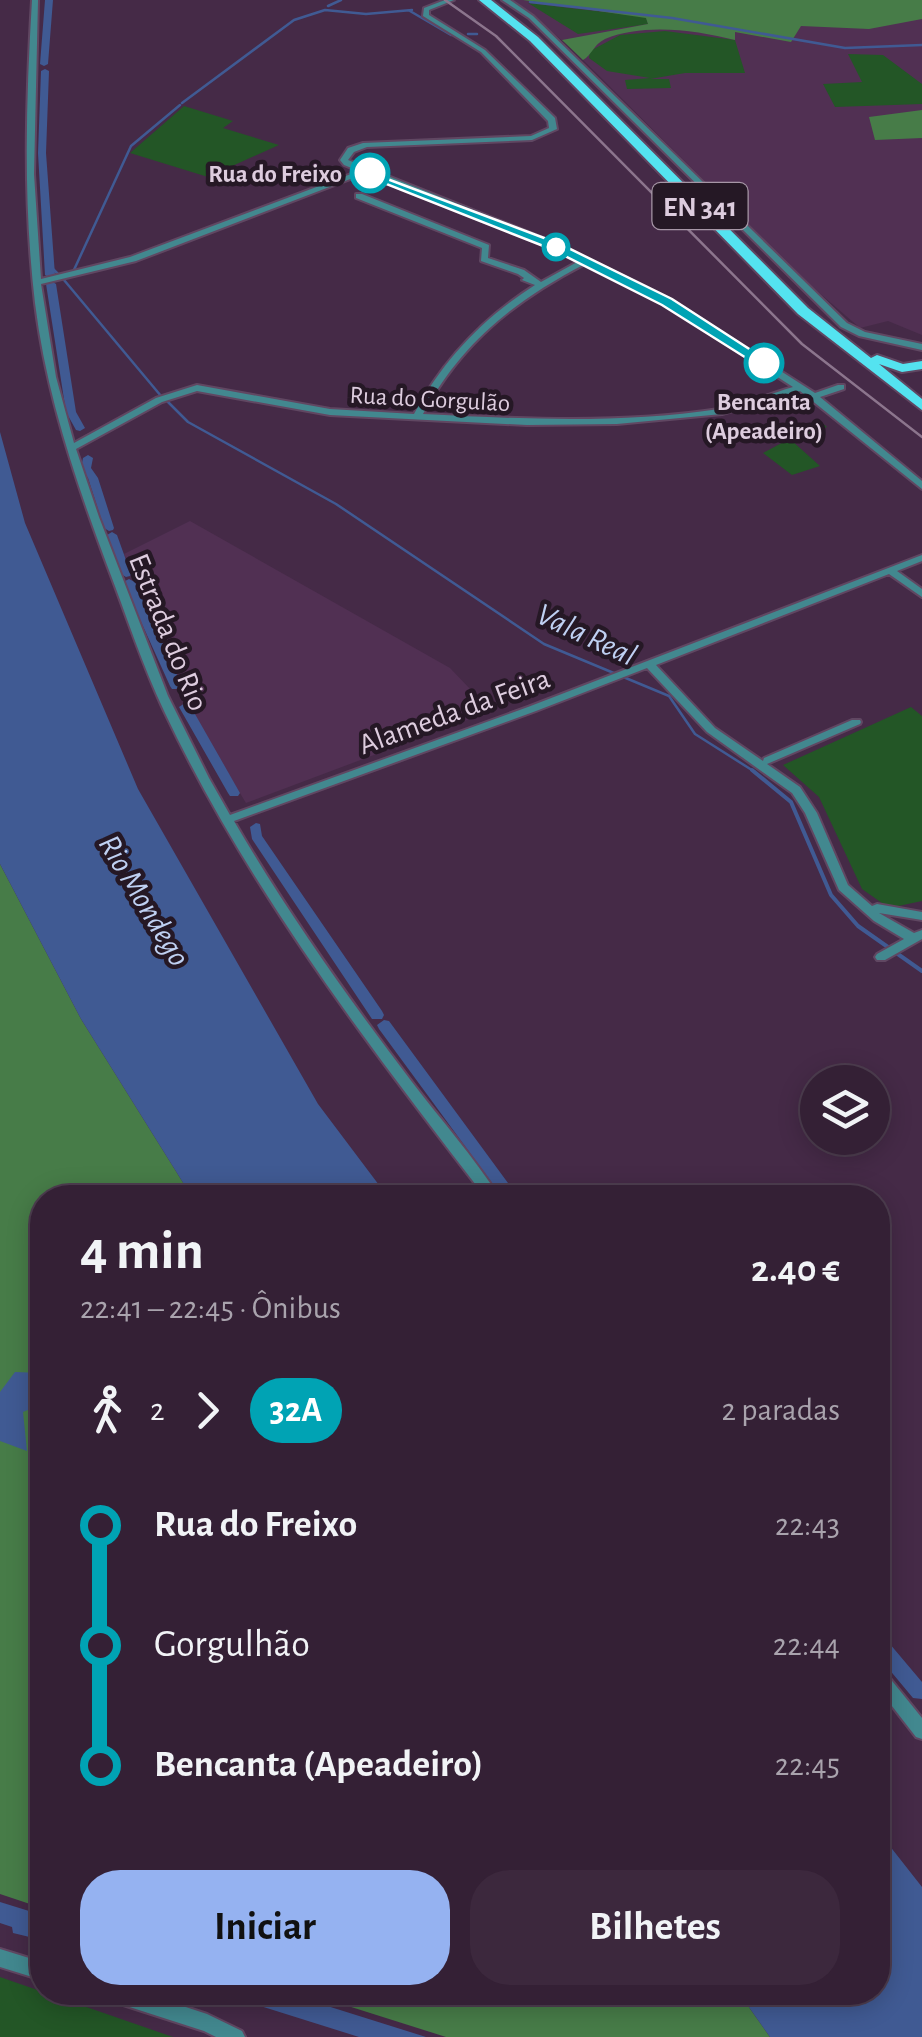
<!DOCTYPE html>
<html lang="pt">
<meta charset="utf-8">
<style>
body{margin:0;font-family:"Alegreya Sans",sans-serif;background:#3c283d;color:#f1f3f6;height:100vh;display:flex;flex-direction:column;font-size:38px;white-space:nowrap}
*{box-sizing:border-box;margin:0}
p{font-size:32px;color:#a9a3ad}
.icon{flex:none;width:55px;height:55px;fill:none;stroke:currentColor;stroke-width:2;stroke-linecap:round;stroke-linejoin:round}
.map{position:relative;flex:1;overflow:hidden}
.sheet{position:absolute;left:30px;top:1185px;width:860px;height:820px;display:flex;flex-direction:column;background:#342035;border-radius:40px;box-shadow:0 5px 25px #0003,0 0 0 2px #4e3e50}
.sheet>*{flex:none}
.badge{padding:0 20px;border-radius:32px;font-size:35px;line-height:65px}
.buttons{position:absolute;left:800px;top:1065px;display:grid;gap:20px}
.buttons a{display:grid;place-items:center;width:90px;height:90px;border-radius:50%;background:#342035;box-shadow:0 5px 25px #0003,0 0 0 2px #4e3e50;font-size:50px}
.map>.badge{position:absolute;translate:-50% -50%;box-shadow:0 0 0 5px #fff}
.legs{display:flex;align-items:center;gap:15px;height:110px;padding:0 50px;font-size:32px}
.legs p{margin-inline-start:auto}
.head{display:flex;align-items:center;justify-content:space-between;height:170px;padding:0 50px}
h1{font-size:55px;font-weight:600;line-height:75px}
.button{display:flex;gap:20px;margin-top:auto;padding:20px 50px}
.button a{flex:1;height:115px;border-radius:40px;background:#95b2f1;color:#111;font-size:40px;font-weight:600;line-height:115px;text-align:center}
.button a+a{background:#3c283d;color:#f1f3f6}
ul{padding:0 50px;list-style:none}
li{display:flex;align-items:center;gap:35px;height:120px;font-size:38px}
li i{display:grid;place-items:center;width:15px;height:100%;margin:0 12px;background:currentColor}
li i::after{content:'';width:25px;height:25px;margin:-12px;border:8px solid;border-radius:50%;background:#342035}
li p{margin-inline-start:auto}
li:first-child i{background:linear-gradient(#0000 50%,currentColor 0)}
li:last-child i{background:linear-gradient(currentColor 50%,#0000 0)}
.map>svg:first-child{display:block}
.built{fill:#513053}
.green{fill:#235626}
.forest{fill:#477c48}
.water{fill:#405a93}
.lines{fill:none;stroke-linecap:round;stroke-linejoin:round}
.stream-far1{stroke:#405a93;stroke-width:2.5}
.stream{stroke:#405a93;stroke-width:4}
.canal{fill:#405a93;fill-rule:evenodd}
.minor-casing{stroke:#604762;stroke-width:4}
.trunk-casing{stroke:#604762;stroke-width:4}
.minor{fill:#42888f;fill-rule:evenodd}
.trunk{fill:#54e3f0;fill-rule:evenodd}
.rail{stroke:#8c758d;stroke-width:2.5}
.line-1{fill:#00a3b4;stroke:#fff;stroke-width:2.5}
.stop-1-dot{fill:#fff;stroke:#00a3b4;stroke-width:5}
.labels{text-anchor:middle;stroke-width:9;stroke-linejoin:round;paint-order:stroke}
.far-stop-label{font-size:25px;font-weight:bold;fill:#ddccde;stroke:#251825;text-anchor:end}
.far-street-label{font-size:25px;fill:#ddccde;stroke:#251825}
.shield{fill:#251825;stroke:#a696a6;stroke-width:2.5}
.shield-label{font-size:28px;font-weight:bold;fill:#ddccde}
.street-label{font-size:30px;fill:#ddccde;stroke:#251825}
.water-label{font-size:32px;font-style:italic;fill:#bfd0f2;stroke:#251825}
</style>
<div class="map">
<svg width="922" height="2037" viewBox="0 0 922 2037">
<rect width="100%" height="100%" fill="#452a47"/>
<path class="built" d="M513 0H922V335L888 321 860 328 802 278 570 47Z
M190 521 450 668 491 711 246 803 182 697 124 554Z"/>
<path class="green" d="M528 3 646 17 648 24 578 34Z
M665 31 735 40 745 73H685L650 79H669L671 88 627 89 625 80 650 78 607 71 589 58 590 51 620 35Z
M848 54 883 55 922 84V104L835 107 823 84 862 82Z
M184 106 233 121 223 128 279 145 208 177 130 153Z
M821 422 827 427 791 440 820 466 792 475 763 453Z
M911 707 922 716V901L889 908 862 889 819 797 783 765Z
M0 1977 173 2037H0Z"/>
<path class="forest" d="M523 0H922V19L869 29 801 26 791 42 735 32V40C695 30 644 23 605 39 593 45 592 55 583 60L562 40 648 24 646 18Z
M922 110V138L875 140 869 117Z
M0 864 81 1019 192 1197 42 1198V1908L0 1894Z
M307 1993H739L770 2037H446Z"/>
<path class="water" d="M0 432 25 523 138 789 318 1104 388 1197H192L81 1019 0 864Z
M15 1372 42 1373V1404L23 1412 27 1451 0 1441V1392Z
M878 1831 922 1887V2037H770L739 1993 878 1992Z
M0 1902 42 1915V1940L13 1933 12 1927 0 1923Z
M219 1993H286L426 2037H359Z"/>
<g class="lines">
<path class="stream-far1" d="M530 2 672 18 845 48 922 45
M328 6 341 0
M410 11 451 35
M468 34H477
M182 103 294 20 325 10 366 14 412 10
M50 266 60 276
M73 272 131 146 180 105
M64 280 161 396
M166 400 188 422 336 504 544 644 669 696 695 734 755 772"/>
<path class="stream" d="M752 770 791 802 831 895 858 926 922 971"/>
<path class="canal" d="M45 0H53L48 64 44 66 40 64Z
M45 69 49 71 46 153 55 275 50 278 45 275 38 153 41 71Z
M51 281 56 284 76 412 85 428 80 431 76 430 66 412 46 284Z
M88 455 93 458 91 468 98 478 114 528 113 530 109 531 104 528 88 478 81 468 83 458Z
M112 532 117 535 131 574 130 576 126 577 121 574 107 535Z
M129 579 135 582 182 686 180 689H172L170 686 123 582Z
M185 703 191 707 240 793 238 796H230L228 793 179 707Z
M256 823 260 824 262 836 382 1011 384 1015 382 1019H372L252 839 250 827Z
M384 1020 389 1021 519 1198H503L379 1029 377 1025Z
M878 1635 884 1637 922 1682V1699L913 1698 878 1656Z"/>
<g class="minor-casing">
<path id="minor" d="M32 0H38L34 174 41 279 130 257 359 171 344 165 340 160 348 148 363 143 531 136 549 128 548 121 481 52 423 16 424 8 445 0H454L429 10V15L485 50 555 118 557 129 532 140 367 147 354 152 348 160 558 244 670 300 815 393 838 385H844V389L820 397 922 481V489L800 391 722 414 617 424 527 425 330 415 197 391 162 402 76 449 99 517 168 696 209 778 230 815 528 707 922 555V561L897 571 922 589V597L889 574 656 665 715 728 763 761 764 758 852 720H860L861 722 860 724 767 764 800 787 817 813 848 885 872 906 877 904 922 912V920L879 913 914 933 922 930V939L885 960H877L875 957 877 954 904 939 874 921 839 890 805 813 792 793 707 732 647 668 536 711 234 821C287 912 348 998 412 1082 441 1120 474 1157 500 1198H486C367 1044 248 888 165 713 142 665 126 614 107 565 75 479 46 393 35 303 23 202 26 101 32 0ZM366 173 552 248 579 261 541 282 524 270 488 258 489 245 362 194H356V198L482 248 481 261 518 274 524 278 522 280 535 285C483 318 443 360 414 414L330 409 197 385 156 398 74 443 56 377 41 284 136 261ZM585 264 664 304 793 387C769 394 744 405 719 409 622 424 521 419 423 414 461 343 514 301 585 264Z
M502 0H510L533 16 847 323 865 332 922 344V350L859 336 841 327 529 18Z
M878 1668 884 1671 922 1718V1739L916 1737 878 1688Z
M0 1949 42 1962V1980L0 1967Z
M102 1992H140L207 2014 242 2031 245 2037H216L204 2031 111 2001 105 1998Z"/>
</g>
<g class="trunk-casing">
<path id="trunk" d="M479 0H491L538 37 808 308 871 358 877 355 903 364 922 361V369L902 372 879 364 922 399V410L798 314 530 41Z"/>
</g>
<use href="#minor" class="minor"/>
<use href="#trunk" class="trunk"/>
<path class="rail" d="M445 0 496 36 802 344 922 437"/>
</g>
<path class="line-1" d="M366 171 560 244 672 299 771 363 759 366 662 305 551 249 366 176Z"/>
<g class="stop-1-dot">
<circle cx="370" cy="173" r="18"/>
<circle cx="556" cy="247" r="12"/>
<circle cx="764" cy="363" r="18"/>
</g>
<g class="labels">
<g class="far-stop-label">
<text x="342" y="182">Rua do Freixo</text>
<text x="764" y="410" text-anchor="middle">Bencanta<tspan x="764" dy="29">(Apeadeiro)</tspan></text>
</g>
<g class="far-street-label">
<text transform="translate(430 398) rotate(3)" y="9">Rua do Gorgulão</text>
</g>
<rect class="shield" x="652.5" y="183" width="95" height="46" rx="8"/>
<g class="shield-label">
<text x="700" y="216">EN 341</text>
</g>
<g class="street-label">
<text transform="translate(169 632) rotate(68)" y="10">Estrada do Rio</text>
<text transform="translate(454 711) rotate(-20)" y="10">Alameda da Feira</text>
</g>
<g class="water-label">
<text transform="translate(587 634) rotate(25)" y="11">Vala Real</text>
<text transform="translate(145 900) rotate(59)" y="11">Rio Mondego</text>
</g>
</g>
</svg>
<div class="buttons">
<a><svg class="icon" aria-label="layers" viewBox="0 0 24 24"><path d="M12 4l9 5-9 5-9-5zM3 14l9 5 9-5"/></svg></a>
</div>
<section class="sheet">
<div class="head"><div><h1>4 min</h1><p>22:41 – 22:45 · Ônibus</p></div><b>2.40 €</b></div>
<div class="legs"><svg class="icon" aria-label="walk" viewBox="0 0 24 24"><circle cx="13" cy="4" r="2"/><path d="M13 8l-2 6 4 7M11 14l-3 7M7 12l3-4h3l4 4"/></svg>2<svg class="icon" aria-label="forward" viewBox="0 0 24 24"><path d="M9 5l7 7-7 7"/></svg><b class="badge" style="background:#00a3b4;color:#fff">32A</b><p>2 paradas</p></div>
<ul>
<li><i style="color:#00a3b4"></i><b>Rua do Freixo</b><p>22:43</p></li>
<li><i style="color:#00a3b4"></i><span>Gorgulhão</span><p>22:44</p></li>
<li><i style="color:#00a3b4"></i><b>Bencanta (Apeadeiro)</b><p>22:45</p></li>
</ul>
<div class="button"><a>Iniciar</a><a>Bilhetes</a></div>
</section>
</div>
